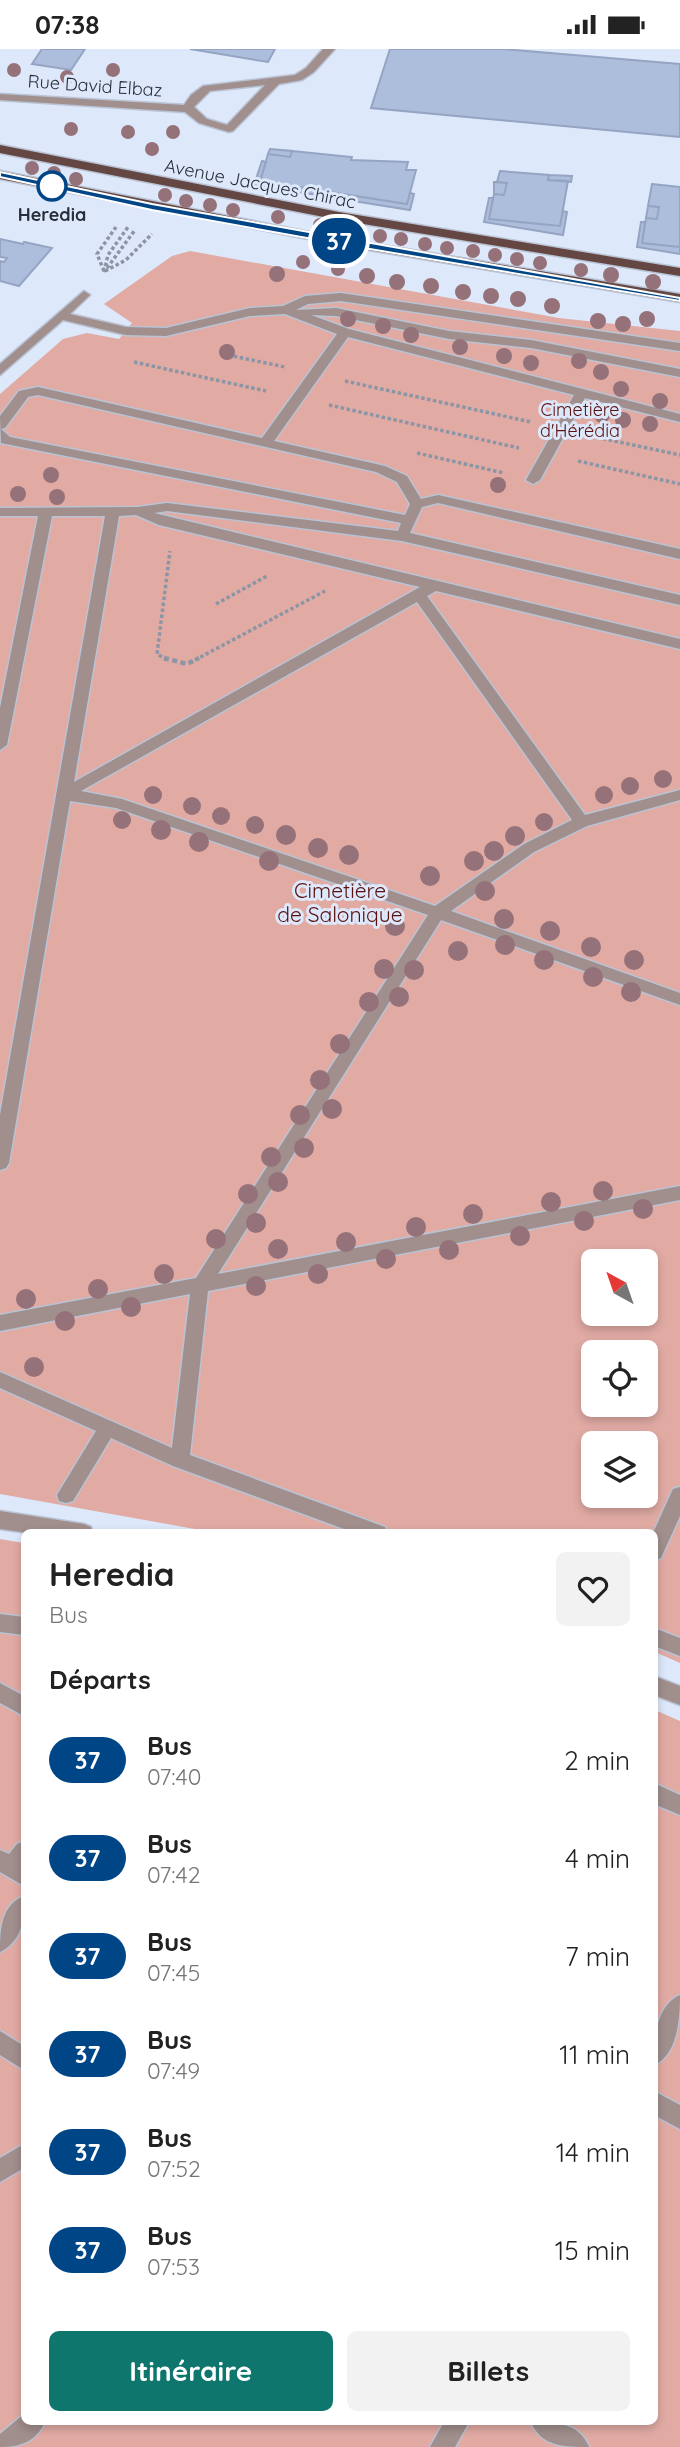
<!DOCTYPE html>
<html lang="fr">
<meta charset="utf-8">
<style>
body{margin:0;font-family:Quicksand,sans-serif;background:#f2f2f2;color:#222;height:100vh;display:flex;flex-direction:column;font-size:26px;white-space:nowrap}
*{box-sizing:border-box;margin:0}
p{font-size:23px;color:#767676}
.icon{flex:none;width:38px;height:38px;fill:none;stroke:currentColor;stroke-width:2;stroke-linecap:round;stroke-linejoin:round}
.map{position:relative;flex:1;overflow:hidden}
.drawer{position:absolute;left:21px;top:1480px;width:637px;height:896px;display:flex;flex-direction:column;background:#fff;border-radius:10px;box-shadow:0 4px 10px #0003}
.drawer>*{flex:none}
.badge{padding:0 14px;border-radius:23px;font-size:24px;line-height:46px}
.needle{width:46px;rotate:320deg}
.controls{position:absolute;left:581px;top:1200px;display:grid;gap:14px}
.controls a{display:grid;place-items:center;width:77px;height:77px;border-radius:10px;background:#fff;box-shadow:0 4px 10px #0003;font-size:35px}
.map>.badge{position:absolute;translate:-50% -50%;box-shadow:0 0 0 4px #fff}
h2{padding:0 28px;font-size:26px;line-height:63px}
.round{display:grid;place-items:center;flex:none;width:74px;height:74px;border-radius:10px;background:#f2f2f2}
.overview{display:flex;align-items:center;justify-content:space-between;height:119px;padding:0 28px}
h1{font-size:33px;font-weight:700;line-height:52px}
.cta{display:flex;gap:14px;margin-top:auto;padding:14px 28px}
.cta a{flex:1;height:80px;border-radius:10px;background:#0f766e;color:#fff;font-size:28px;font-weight:700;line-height:80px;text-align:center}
.cta a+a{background:#f2f2f2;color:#222}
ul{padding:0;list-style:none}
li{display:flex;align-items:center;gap:21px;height:98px;padding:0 28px}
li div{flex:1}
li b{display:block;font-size:26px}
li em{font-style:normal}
li .badge{min-width:77px;font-weight:700;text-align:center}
.status{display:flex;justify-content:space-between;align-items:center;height:49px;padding:0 35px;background:#fff;direction:ltr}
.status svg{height:19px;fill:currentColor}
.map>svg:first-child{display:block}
.green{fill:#e1aba4;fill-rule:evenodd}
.building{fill:#adbedd;stroke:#94a4c2;stroke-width:2}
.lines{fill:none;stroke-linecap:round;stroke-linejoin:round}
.minor-casing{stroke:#b9c3d4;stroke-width:3}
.major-casing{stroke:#b9c3d4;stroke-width:3}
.path-far1{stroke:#8c95a5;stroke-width:3.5;stroke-dasharray:3.5 2.5;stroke-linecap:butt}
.path{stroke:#8c95a5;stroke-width:4.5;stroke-dasharray:5 3.5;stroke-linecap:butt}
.minor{fill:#a08f8c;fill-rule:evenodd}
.major{fill:#644743;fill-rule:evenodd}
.tree{fill:#957279}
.line{fill:#004687;stroke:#fff;stroke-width:2}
.stop-dot{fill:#fff;stroke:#004687;stroke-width:3.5}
.labels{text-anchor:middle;stroke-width:6;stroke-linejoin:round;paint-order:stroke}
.far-street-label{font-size:18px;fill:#272e3a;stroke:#dee8fb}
.far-stop-label{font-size:18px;font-weight:bold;fill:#272e3a;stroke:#dee8fb}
.far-park-label{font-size:18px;fill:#5a110e;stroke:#dee8fb}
.park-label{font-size:21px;fill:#5a110e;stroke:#dee8fb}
</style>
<div class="status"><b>07:38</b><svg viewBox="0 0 49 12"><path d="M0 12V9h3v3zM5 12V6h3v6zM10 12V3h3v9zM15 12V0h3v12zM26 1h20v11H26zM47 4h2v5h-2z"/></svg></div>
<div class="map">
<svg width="680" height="2398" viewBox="0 0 680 2398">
<rect width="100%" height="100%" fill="#dee8fb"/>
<path class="green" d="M190 202 559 269 680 282V1614L655 1603 654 1484H217L0 1445V345L63 290 87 284 119 290 132 274 104 255 172 207ZM593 1213H646V1265H593ZM593 1304H646V1356H593ZM593 1395H646V1447H593Z
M0 1490 24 1494V2373H654L655 1661 680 1672V2398H0Z"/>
<path class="building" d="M42 0H85L71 21 32 15Z
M190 0H275L268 13Z
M390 0H503L680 15V88L371 59Z
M270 100 292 102 290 108 268 105Z
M292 102 352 108 351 111 408 113 406 121H416L407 155 260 132 268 105 290 108Z
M262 112 266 113 260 132 407 155 410 144 414 145 410 161 254 136Z
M500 122 549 126 548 131 568 132 560 177 489 170 494 145 504 146 507 134 497 133Z
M549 126 572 127 571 133 548 131Z
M494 133 507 134 504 146 494 145Z
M652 135 680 138V198L642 194 646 169 657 170 659 158 648 157Z
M489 149H493L489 170 560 177 563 162 567 163 563 186 484 173Z
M648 157 659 158 657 170 646 169Z
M641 173H645L642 194 680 198V205L637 198Z
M0 190 23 195 24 193 52 199 19 237 0 232V212L4 213 7 209 0 208Z"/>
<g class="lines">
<g class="minor-casing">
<path id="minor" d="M323 0H335L314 23 302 31 279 35 233 82 229 83 199 74 185 63 0 51V45L184 56 191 46 203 37 295 26 306 19ZM265 36 227 76 207 70 194 58 210 42Z
M84 242 90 246 70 265 126 278 166 279 250 259 283 257 305 247 341 244 680 294V302L341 252 308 255 296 261 336 259 449 282 531 291 680 320V328L531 299 449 290 336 267 311 266 349 280 680 365V373L585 349 540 431 533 435 526 431 574 346 348 288 274 392 385 417 407 427 421 450 438 446 680 500V510L438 454 422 458 410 484 680 546V556L402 492 167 462 154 464 680 590V600L436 542 427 547 585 766 680 741V751L587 777 534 803 451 862 680 944V956L441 871 218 1225 680 1137V1151L208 1242 190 1406 385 1478 387 1484H355L173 1417 111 1389 73 1452 66 1454 59 1452 57 1446 96 1382 0 1339V1323L172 1399 190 1245 0 1282V1266L196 1229 428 866 116 759 70 752 9 1114 6 1119 0 1121V1066L105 467H52L7 696 0 701V659L38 467H0V459L138 458 167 454 398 482 401 474 1 394 0 367 19 342 38 338 262 389 337 285 285 265 250 267 166 287 126 286 63 271 0 326V315ZM38 346 376 423 397 433 410 455 405 466 10 388 1 380 5 379 28 348ZM136 466 159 476 420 538 74 733 119 467ZM417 553 572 771 524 795 435 857 122 750 81 742Z
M680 1438V1467L661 1509 654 1512 653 1484 673 1440Z
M0 1462 84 1475 91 1478 93 1484H28L0 1480Z
M0 1565 24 1568V1586L0 1583Z
M654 1579 680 1589V1607L654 1597Z
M654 1627 680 1637V1656L654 1646Z
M0 1634 24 1647V1667L0 1654Z
M654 1734 680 1746V1766L654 1755Z
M24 1792V1837L0 1823V1801L9 1805 17 1795Z
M24 1847C26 1867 22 1893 0 1903 0 1881 1 1856 24 1847Z
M680 1946C680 1968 678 2006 654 2016 654 1993 655 1957 680 1946Z
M0 1982 24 1997V2021L0 2006Z
M654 2042 680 2056V2080L654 2066Z
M24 2095V2119L0 2133V2109Z
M24 2365V2373H45C36 2393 20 2398 0 2398V2385Z
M444 2373H469L455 2398H430Z
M531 2373C554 2373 579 2373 589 2398 566 2398 541 2398 531 2373Z"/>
</g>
<g class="major-casing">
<path id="major" d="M0 96 339 163 680 219V227L339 171 0 104Z
M0 122 339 189 680 245V253L339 196 0 130Z"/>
</g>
<path class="path-far1" d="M107 219 135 181
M104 222 97 205 116 178
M105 222 126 211 152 185
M104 223 108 206 128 178
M228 306 285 318
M134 313 266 342
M345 332 531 373
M329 356 519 399
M591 387 680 406
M417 404 504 424
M578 412 680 435
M216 555 267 527
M167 611 157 605 170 502
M195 611 325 542"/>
<path class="path" d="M164 609 187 615 199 609"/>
<use href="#minor" class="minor"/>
<use href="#major" class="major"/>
</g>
<g class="tree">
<circle cx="14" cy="21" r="7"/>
<circle cx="113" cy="21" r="7"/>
<circle cx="67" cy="28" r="7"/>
<circle cx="71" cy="80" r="7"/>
<circle cx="128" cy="83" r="7"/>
<circle cx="173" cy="83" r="7"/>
<circle cx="152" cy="100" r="7"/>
<circle cx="32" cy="119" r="7"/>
<circle cx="54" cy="124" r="7"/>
<circle cx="76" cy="130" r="7"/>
<circle cx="165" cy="146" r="7"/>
<circle cx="186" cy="152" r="7"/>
<circle cx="210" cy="156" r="7"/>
<circle cx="233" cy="161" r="7"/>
<circle cx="278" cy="168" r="7"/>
<circle cx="320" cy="176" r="7"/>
<circle cx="358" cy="184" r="7"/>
<circle cx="380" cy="187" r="7"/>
<circle cx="401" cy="190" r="7"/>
<circle cx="425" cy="195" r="7"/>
<circle cx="447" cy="199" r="7"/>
<circle cx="473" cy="202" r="7"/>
<circle cx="495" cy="206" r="7"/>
<circle cx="517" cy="210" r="7"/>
<circle cx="303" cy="213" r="7"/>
<circle cx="540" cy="214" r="7"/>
<circle cx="338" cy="220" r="7"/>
<circle cx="581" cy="221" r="7"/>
<circle cx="277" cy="225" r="8"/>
<circle cx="611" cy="226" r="8"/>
<circle cx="367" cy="227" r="8"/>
<circle cx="397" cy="233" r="8"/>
<circle cx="653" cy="233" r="8"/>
<circle cx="431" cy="237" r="8"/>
<circle cx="463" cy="243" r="8"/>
<circle cx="491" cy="247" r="8"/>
<circle cx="518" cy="250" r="8"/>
<circle cx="552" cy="257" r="8"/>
<circle cx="348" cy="270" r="8"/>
<circle cx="647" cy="270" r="8"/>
<circle cx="598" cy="272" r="8"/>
<circle cx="623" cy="275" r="8"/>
<circle cx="383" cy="277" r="8"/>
<circle cx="411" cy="286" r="8"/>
<circle cx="460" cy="298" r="8"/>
<circle cx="227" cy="303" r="8"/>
<circle cx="504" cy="307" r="8"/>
<circle cx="579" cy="312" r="8"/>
<circle cx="531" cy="314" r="8"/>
<circle cx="601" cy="323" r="8"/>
<circle cx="621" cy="340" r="8"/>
<circle cx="660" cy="352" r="8"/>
<circle cx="602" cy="366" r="8"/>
<circle cx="623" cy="371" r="8"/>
<circle cx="650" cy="375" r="8"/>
<circle cx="51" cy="426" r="8"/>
<circle cx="498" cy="436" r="8"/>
<circle cx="18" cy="445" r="8"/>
<circle cx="57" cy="448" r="8"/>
<circle cx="663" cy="730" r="9"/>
<circle cx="630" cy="737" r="9"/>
<circle cx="153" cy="746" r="9"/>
<circle cx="604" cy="746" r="9"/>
<circle cx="192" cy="757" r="9"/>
<circle cx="221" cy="767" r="9"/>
<circle cx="122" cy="771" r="9"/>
<circle cx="544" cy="773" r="9"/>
<circle cx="255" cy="776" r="9"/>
<circle cx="161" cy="781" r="10"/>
<circle cx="286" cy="786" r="10"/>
<circle cx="515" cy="787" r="10"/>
<circle cx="199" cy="793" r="10"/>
<circle cx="318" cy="799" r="10"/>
<circle cx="494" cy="802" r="10"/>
<circle cx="349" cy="806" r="10"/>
<circle cx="269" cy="812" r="10"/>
<circle cx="474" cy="812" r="10"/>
<circle cx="430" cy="827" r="10"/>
<circle cx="485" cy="842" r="10"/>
<circle cx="504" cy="870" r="10"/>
<circle cx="395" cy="877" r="10"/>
<circle cx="550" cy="882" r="10"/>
<circle cx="505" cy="896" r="10"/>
<circle cx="591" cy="898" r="10"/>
<circle cx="458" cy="902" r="10"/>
<circle cx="544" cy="911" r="10"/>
<circle cx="634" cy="911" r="10"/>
<circle cx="384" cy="920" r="10"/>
<circle cx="414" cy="921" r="10"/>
<circle cx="593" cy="928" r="10"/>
<circle cx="631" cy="943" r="10"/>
<circle cx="399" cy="948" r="10"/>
<circle cx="369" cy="953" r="10"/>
<circle cx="340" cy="995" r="10"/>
<circle cx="320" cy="1031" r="10"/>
<circle cx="332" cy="1060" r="10"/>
<circle cx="300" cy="1066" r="10"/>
<circle cx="304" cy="1099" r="10"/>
<circle cx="271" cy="1108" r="10"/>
<circle cx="278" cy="1133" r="10"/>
<circle cx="603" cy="1142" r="10"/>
<circle cx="248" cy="1145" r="10"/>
<circle cx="551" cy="1153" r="10"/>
<circle cx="643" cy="1160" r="10"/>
<circle cx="473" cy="1165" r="10"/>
<circle cx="584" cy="1172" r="10"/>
<circle cx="256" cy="1174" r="10"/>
<circle cx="416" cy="1178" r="10"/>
<circle cx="520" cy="1187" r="10"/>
<circle cx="216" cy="1190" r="10"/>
<circle cx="346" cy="1193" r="10"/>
<circle cx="278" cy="1200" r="10"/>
<circle cx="449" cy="1201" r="10"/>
<circle cx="386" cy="1210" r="10"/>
<circle cx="164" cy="1225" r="10"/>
<circle cx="318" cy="1225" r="10"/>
<circle cx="256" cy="1237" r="10"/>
<circle cx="98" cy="1240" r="10"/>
<circle cx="26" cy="1250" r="10"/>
<circle cx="131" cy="1258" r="10"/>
<circle cx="65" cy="1272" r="10"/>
<circle cx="34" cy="1318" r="10"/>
</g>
<path class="line" d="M0 123 152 155 680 249V252L346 196 152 161 0 128Z"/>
<circle class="stop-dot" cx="52" cy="137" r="14"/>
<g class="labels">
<g class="far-street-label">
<text transform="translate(95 37) rotate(4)" y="6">Rue David Elbaz</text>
<text transform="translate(260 135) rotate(11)" y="6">Avenue Jacques Chirac</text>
</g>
<g class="far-stop-label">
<text x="52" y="172">Heredia</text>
</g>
<g class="far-park-label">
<text x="580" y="367">Cimetière<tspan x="580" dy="21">d'Hérédia</tspan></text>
</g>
<g class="park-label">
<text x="340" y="849">Cimetière<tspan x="340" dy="24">de Salonique</tspan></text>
</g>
</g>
</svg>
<div class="controls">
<a><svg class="needle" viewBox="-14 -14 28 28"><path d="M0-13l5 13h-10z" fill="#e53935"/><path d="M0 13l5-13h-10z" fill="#767676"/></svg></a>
<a><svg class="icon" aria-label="locate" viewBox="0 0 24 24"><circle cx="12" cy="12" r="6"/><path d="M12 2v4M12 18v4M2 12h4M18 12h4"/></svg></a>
<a><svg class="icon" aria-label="layers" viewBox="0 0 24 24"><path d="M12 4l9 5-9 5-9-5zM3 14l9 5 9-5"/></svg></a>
</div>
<b class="badge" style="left:339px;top:192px;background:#004687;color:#fff">37</b>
<section class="drawer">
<div class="overview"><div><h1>Heredia</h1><p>Bus</p></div><a class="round"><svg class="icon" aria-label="heart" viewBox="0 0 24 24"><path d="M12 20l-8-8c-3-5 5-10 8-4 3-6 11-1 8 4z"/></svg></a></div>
<h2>Départs</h2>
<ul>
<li><span class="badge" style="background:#004687;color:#fff">37</span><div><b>Bus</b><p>07:40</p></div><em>2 min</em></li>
<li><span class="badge" style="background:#004687;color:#fff">37</span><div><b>Bus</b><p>07:42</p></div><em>4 min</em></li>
<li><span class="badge" style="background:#004687;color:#fff">37</span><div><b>Bus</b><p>07:45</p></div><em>7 min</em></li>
<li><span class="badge" style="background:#004687;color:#fff">37</span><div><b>Bus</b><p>07:49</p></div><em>11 min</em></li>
<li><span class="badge" style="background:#004687;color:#fff">37</span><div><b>Bus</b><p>07:52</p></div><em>14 min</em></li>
<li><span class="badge" style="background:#004687;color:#fff">37</span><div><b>Bus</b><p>07:53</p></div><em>15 min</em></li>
</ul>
<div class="cta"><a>Itinéraire</a><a>Billets</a></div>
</section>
</div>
